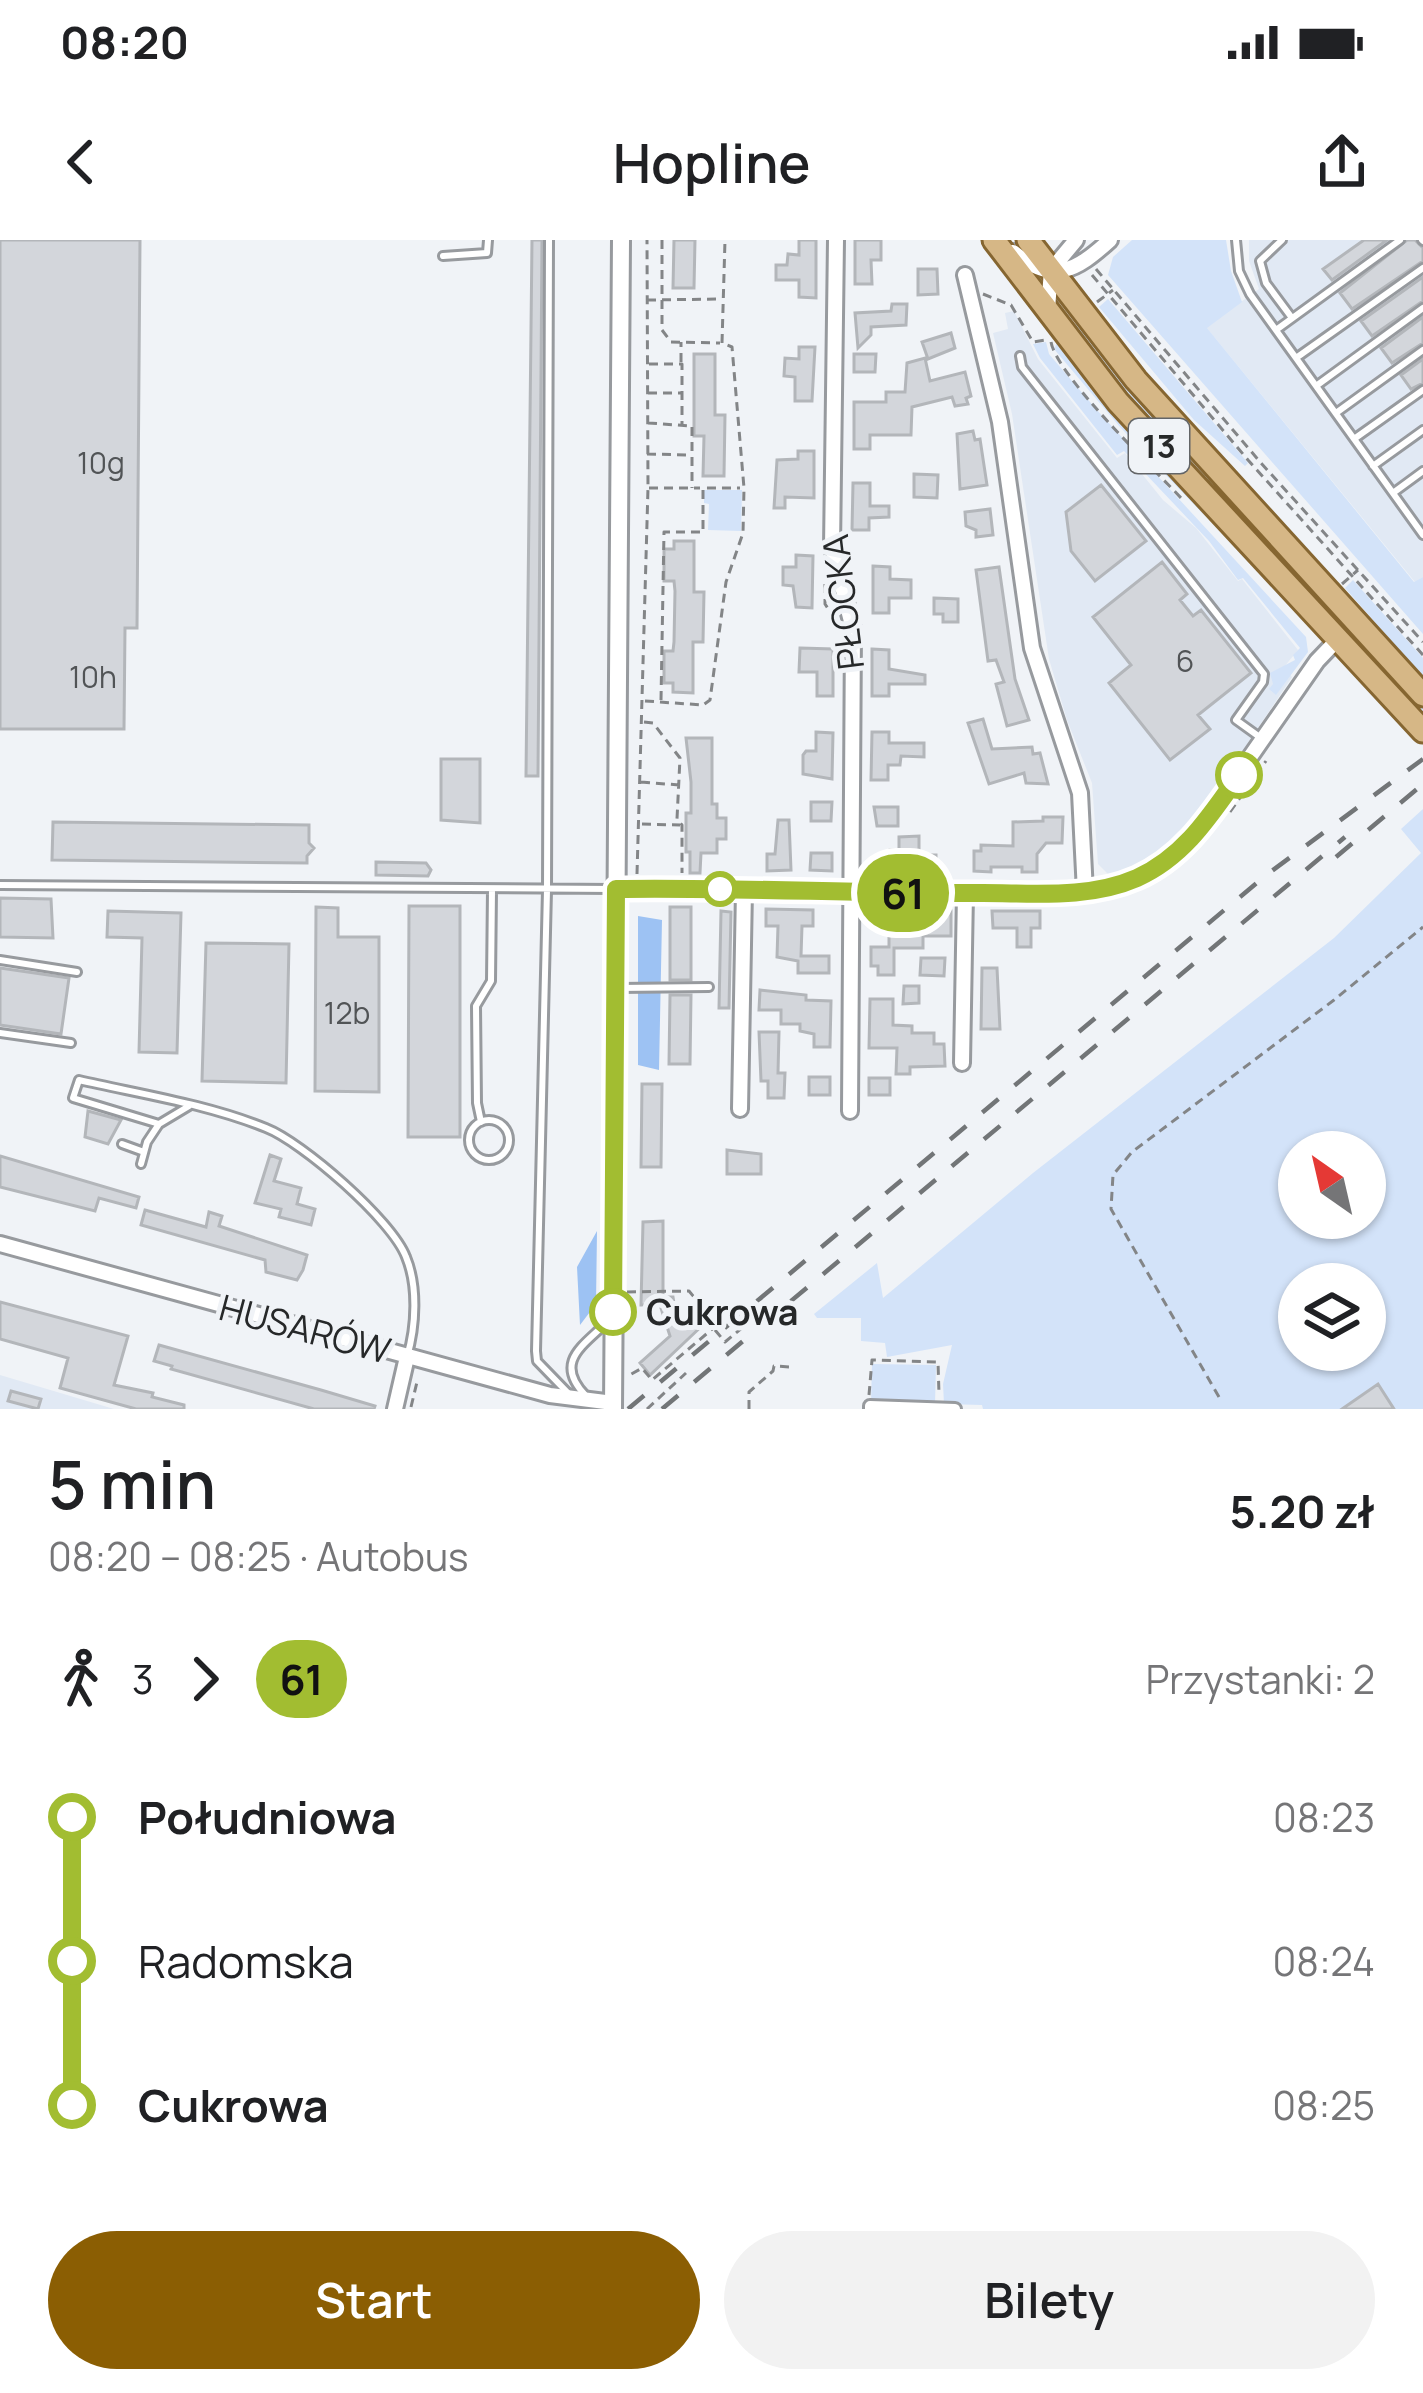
<!DOCTYPE html>
<html lang="pl">
<meta charset="utf-8">
<style>
body{margin:0;font-family:Manrope,sans-serif;background:#f2f2f2;color:#202124;height:100vh;display:flex;flex-direction:column;font-size:45px;white-space:nowrap}
*{box-sizing:border-box;margin:0}
p{font-size:39px;color:#757577}
.icon{flex:none;width:66px;height:66px;fill:none;stroke:currentColor;stroke-width:2;stroke-linecap:round;stroke-linejoin:round}
.map{position:relative;height:1169px;overflow:hidden}
.panel{display:flex;flex-direction:column;background:#fff;flex:1}
.panel>*{flex:none}
.badge{padding:0 24px;border-radius:39px;font-size:42px;line-height:78px}
.needle{width:78px;rotate:326deg}
.controls{position:absolute;left:1278px;top:891px;display:grid;gap:24px}
.controls a{display:grid;place-items:center;width:108px;height:108px;border-radius:50%;background:#fff;box-shadow:0 3px 9px #0004;font-size:60px}
.map>.badge{position:absolute;translate:-50% -50%;box-shadow:0 0 0 6px #fff}
.legs{display:flex;align-items:center;gap:18px;height:132px;padding:0 48px;font-size:39px}
.legs p{margin-inline-start:auto}
.summary{display:flex;align-items:center;justify-content:space-between;height:204px;padding:0 48px}
h1{font-size:66px;font-weight:600;line-height:90px}
.button{display:flex;gap:24px;margin-top:auto;padding:24px 48px}
.button a{flex:1;height:138px;border-radius:72px;background:#8b5e03;color:#fff;font-size:48px;font-weight:600;line-height:138px;text-align:center}
.button a+a{background:#f2f2f2;color:#202124}
ul{padding:0 48px;list-style:none}
li{display:flex;align-items:center;gap:42px;height:144px;font-size:45px}
li i{display:grid;place-items:center;width:18px;height:100%;margin:0 15px;background:currentColor}
li i::after{content:'';width:30px;height:30px;margin:-15px;border:9px solid;border-radius:50%;background:#fff}
li p{margin-inline-start:auto}
li:first-child i{background:linear-gradient(#0000 50%,currentColor 0)}
li:last-child i{background:linear-gradient(currentColor 50%,#0000 0)}
.status{display:flex;justify-content:space-between;align-items:center;height:84px;padding:0 60px;background:#fff;direction:ltr}
.status svg{height:33px;fill:currentColor}
header{display:flex;justify-content:space-between;align-items:center;height:156px;padding:0 48px;background:#fff;font-size:54px;font-weight:600}
.map>svg:first-child{display:block}
.built{fill:#e1e9f4}
.green{fill:#d3e3f9;fill-rule:evenodd}
.forest{fill:#9dc2f3}
.building{fill:#d3d6db;stroke:#b3b6ba;stroke-width:3}
.lines{fill:none;stroke-linecap:round;stroke-linejoin:round}
.service-casing{stroke:#979a9e;stroke-width:12}
.pedestrian-casing{stroke:#979a9e;stroke-width:16}
.minor-casing{stroke:#979a9e;stroke-width:20}
.tertiary-casing{stroke:#979a9e;stroke-width:22}
.primary-casing{stroke:#866631;stroke-width:27}
.path{stroke:#838587;stroke-width:3;stroke-dasharray:9 6;stroke-linecap:butt}
.service{stroke:#fff;stroke-width:6}
.pedestrian{stroke:#fff;stroke-width:10}
.minor{stroke:#fff;stroke-width:14}
.tertiary{stroke:#fff;stroke-width:16}
.primary{stroke:#d6b786;stroke-width:21}
.rail{stroke:#727577;stroke-width:4.5;stroke-dasharray:21 21;stroke-linecap:butt}
.line-1-casing{stroke:#fff;stroke-width:27}
.line-1{stroke:#a2bd31;stroke-width:18}
.stop-1-dot{fill:#fff;stroke:#a2bd31;stroke-width:6}
.labels{text-anchor:middle;stroke-width:10;stroke-linejoin:round;paint-order:stroke}
.number-label{font-size:30px;fill:#515456}
.shield{fill:#f0f3f7;stroke:#636567;stroke-width:3}
.shield-label{font-size:33px;font-weight:bold;fill:#262829}
.street-label{font-size:36px;fill:#262829;stroke:#f0f3f7}
.stop-label{font-size:36px;font-weight:bold;fill:#262829;stroke:#f0f3f7;text-anchor:start}
</style>
<div class="status"><b>08:20</b><svg viewBox="0 0 49 12"><path d="M0 12V9h3v3zM5 12V6h3v6zM10 12V3h3v9zM15 12V0h3v12zM26 1h20v11H26zM47 4h2v5h-2z"/></svg></div>
<header><svg class="icon" aria-label="back" viewBox="0 0 24 24"><path d="M15 5l-7 7 7 7"/></svg>Hopline<svg class="icon" aria-label="share" viewBox="0 0 24 24"><path d="M12 15V3M7 8l5-5 5 5M5 13v7h14v-7"/></svg></header>
<div class="map">
<svg width="1423" height="1169" viewBox="0 0 1423 1169">
<rect width="100%" height="100%" fill="#f0f3f7"/>
<path class="built" d="M1249 0H1423V337L1415 342 1206 87 1259 49 1249 21Z
M1014 71 1038 119 1117 218 1125 213 1163 260 1196 288 1238 341 1242 339 1298 410 1284 427 1292 437 1201 573 1159 614 1115 635H1109L1098 624 1092 543 1067 480 1049 419 1012 174 993 93 1008 89 1005 73Z
M0 1135 114 1169H0Z"/>
<path class="green" d="M1132 0H1226L1231 31 1242 62 1207 88 1414 342 1423 337V394L1108 35 1113 17Z
M1108 59 1248 223 1245 226 1194 180 1099 67Z
M1078 82 1139 155 1319 350 1313 355 1149 179 1071 88Z
M1058 101 1181 241 1205 276 1120 187 1054 109Z
M1046 102 1049 114 1096 169 1306 397 1308 412 1276 455 1269 449 1273 444 1270 433 1295 420 1293 415 1300 408 1243 338 1238 340 1209 301 1124 211 1117 215 1040 118 1033 104Z
M704 250H742L741 291 708 290 709 264 704 263Z
M1353 340 1423 418V437L1345 348Z
M1329 363 1423 466V477L1324 367Z
M1423 569V1169H983L982 1165 944 1164 943 1144 952 1105 887 1117 885 1103 861 1101V1078H817L814 1074 877 1023 883 1058 1033 933 1334 698 1421 613 1401 589ZM1299 912H1365V978H1299ZM1299 1044H1365V1110H1299Z
M872 1124 936 1125 935 1164 871 1163Z"/>
<path class="forest" d="M638 676 662 680 659 830 638 825Z
M597 991 596 1064 580 1085 577 1027Z"/>
<path class="building" d="M0 0H140L137 388H125L124 489H0Z
M532 0H542L538 536H526Z
M674 0H695L694 48H673Z
M799 0H816V58L799 57V40H776V25H787L788 14 799 15Z
M855 0H881V20H871L872 44H855Z
M1364 0H1387L1332 40 1323 29Z
M1407 0H1415L1423 8V21L1352 69 1340 53Z
M918 29H937L938 54 918 55Z
M1423 37V61L1372 96 1361 81Z
M892 64H907L906 85 871 87V95L858 108 855 73 891 71Z
M1423 77V103L1392 123 1381 108Z
M951 93 955 108 928 119 922 102Z
M799 107H815L812 161H795V137L784 136 785 118 799 119Z
M694 114H715V175H725L724 236H703L704 196H694Z
M854 114H876L875 132H854Z
M925 118 930 141 965 132 971 156 966 158 968 164 955 166 952 157 912 167 911 195H870V209H854V162H886V152H905L907 123Z
M1423 119V143L1411 149 1401 135Z
M973 191 975 200 980 199 987 245 960 249 957 194Z
M798 211H814V258L785 257V268H774L777 220 798 219Z
M914 234 938 235 937 258 914 257Z
M853 243H870V266H889V277L869 278V290H852Z
M1101 245 1146 301 1095 341 1071 311 1066 272Z
M990 269 993 295 976 297V290L966 286 965 272Z
M674 301H694V352H704L703 402H693V453L673 452V443H664V411H673L674 402 675 351 674 341H664V309H674Z
M796 315 813 316 812 368 796 367 793 346 783 345V327H796Z
M1162 322 1187 354 1180 360 1193 376 1201 370 1251 433 1198 475 1210 489 1170 520 1109 443 1131 425 1093 377Z
M873 326 890 327V339L911 340V358H889V373H873Z
M999 327 1015 439 1029 480 1007 486 996 444 1004 442 996 420 988 421 976 330Z
M934 358 958 359V382H943V374H934Z
M800 408 833 409V456H817V432H799Z
M872 409 889 410V429L925 435V444H889V456H872Z
M983 479 992 509 1032 507 1033 514 1040 513 1048 544 1026 543 1024 533 989 544 968 483Z
M816 492 833 493 832 539 803 534V515L806 511H816Z
M872 492H889V503H924V517L901 516 900 525H888V540H871Z
M686 498H712V564H717V578H726V599H717V613H701L700 633H690V612H686V573H691V542Z
M441 519H480V583L441 580Z
M811 562H832L831 581H811Z
M874 567H898V586H877Z
M1043 577H1063L1062 603H1046L1037 614V632H1022V627H991V632L974 631V611H981V605L1013 606V582L1043 581Z
M778 580H789L791 630 767 631V614H775Z
M53 582 309 585V603L314 608 307 616V623L52 620Z
M919 596V615H936V631H889L890 610H899V597Z
M811 613H832V631L810 630Z
M376 622 426 623 431 630 428 636 376 635Z
M0 658 51 659 53 698 0 697Z
M409 666H460V897H408Z
M316 667 338 668V697H379V852L315 851Z
M670 667H691V740H670Z
M766 669 813 670V686H802L801 716H829V733H798V721L777 717 778 686H766Z
M889 670 951 671V696H923V708H894V735H878V726H871V707H889Z
M108 671 181 673 177 813 139 812 142 698 107 697Z
M721 671 731 672 729 768H719Z
M992 671H1040V688H1031V707H1017V688H993Z
M206 703 289 704 286 843 202 841Z
M921 718H945L944 736 920 735Z
M0 728 69 738 61 794 0 785Z
M982 728H997L1000 789H981Z
M904 746H919V763L903 764Z
M760 750 806 755V760L831 761 830 807H814V794L800 791V784H781V770H759Z
M670 755H691L690 824H669Z
M870 759H893V785L912 786V793H934V804H944L945 826 910 827V834H896L897 808H869Z
M759 792H779L778 833H785L784 858H768V841H761Z
M809 837H830V855H809Z
M869 838H890V855H869Z
M642 844H662L661 927H641Z
M88 871 121 880 108 904 85 897Z
M727 910 761 914V934H727Z
M270 915 281 919 274 941 301 948 297 964 315 969 311 985 279 977 281 969 255 963Z
M0 916 139 957 136 968 99 958 95 971 0 947Z
M145 970 206 987 209 972 222 976 219 986 307 1015 303 1030 297 1040 266 1032 265 1020 141 985Z
M663 981V1057H673L677 1083 693 1069 705 1083 650 1135 640 1123 670 1096 660 1065H641L643 982Z
M0 1062 128 1096 114 1145 153 1153 152 1157 184 1165V1169H136L60 1148 68 1118 0 1099Z
M159 1105 321 1150 375 1166 374 1169H314L171 1129 172 1126 154 1121Z
M1378 1144 1394 1169H1342Z
M11 1151 41 1159 38 1169 8 1161Z"/>
<g class="lines">
<g class="service-casing">
<path id="service" d="M549 0 547 650 536 1111 537 1121 568 1153
M1236 0 1239 31 1250 54 1423 295
M1282 0 1260 21 1266 43 1292 78
M1422 0 1423 1
M443 16 487 13 488 0
M1276 90 1400 0
M1020 116 1022 127 1264 434 1263 442 1236 480 1261 498
M1296 118 1423 28
M1316 146 1423 68
M1336 173 1423 110
M1354 199 1423 150
M1373 226 1423 190
M1393 253 1423 231
M0 645 614 649
M0 720 77 732
M619 748 709 747
M0 793 71 803
M189 866 159 884 73 858 79 840C140 854 207 864 266 888 302 902 392 980 406 1017 418 1046 416 1086 407 1117
M469 900a20 20 0 1 1 40 0a20 20 0 1 1-40 0Z
M481 882 477 863 476 766 491 741 492 650
M122 904 144 912
M141 924 147 902 159 884
M586 1156C552 1121 585 1105 608 1081"/>
</g>
<g class="pedestrian-casing">
<path id="pedestrian" d="M870 1169V1166L955 1169"/>
</g>
<g class="minor-casing">
<path id="minor" d="M836 0 832 308 853 389 850 871
M1013 12C1053 45 1076 31 1110 0
M965 35 1000 182 1032 408 1080 553 1085 652
M1048 69 1051 30 1076 0
M616 649 1071 653C1164 646 1200 591 1248 520 1271 487 1294 454 1317 421L1339 398
M962 823 965 653
M740 869 744 650
M0 1004 550 1155 613 1163
M395 1169 407 1117"/>
</g>
<g class="tertiary-casing">
<path id="tertiary" d="M613 1169 621 0"/>
</g>
<g class="primary-casing">
<path id="primary" d="M994 0 1118 162 1423 491
M1028 0 1136 140 1423 455"/>
</g>
<path class="path" d="M662 0V90L671 102 720 103
M1096 29 1261 223 1423 402
M1092 35 1248 220 1423 415
M983 54 1011 65 1033 102 1046 100
M647 60 722 59
M1097 62 1113 50
M1051 102C1057 136 1154 229 1182 259
M681 122V102
M649 124H682V184
M648 153H681
M648 183 692 186V248
M647 214 690 215
M649 248H700
M825 344V364L835 379
M1342 344 1358 330
M661 460 664 292H703V248H740
M645 461 703 465 710 460 726 342 743 293 744 248 732 107 722 103 725 0
M644 482 653 483 680 518 677 579 682 585V633
M641 542 679 545
M1230 572 1266 521
M642 584 680 585
M637 634 648 248 647 0
M627 1052 689 1051 717 1085 652 1140 642 1128 628 1136
M715 1090 725 1102 767 1067
M869 1155 872 1120 938 1122 939 1154
M1219 1157 1111 969 1113 935 1132 912 1334 760 1423 687
M411 1167 417 1142
M647 1169 686 1133
M749 1169V1152L773 1131 774 1126 791 1127"/>
<use href="#service" class="service"/>
<use href="#pedestrian" class="pedestrian"/>
<use href="#minor" class="minor"/>
<use href="#tertiary" class="tertiary"/>
<use href="#primary" class="primary"/>
<path class="rail" d="M1336 617 1423 544
M628 1169 1265 636 1423 519
M662 1169 1345 597"/>
</g>
<g class="lines">
<g class="line-1-casing">
<path id="line-1" d="M613 1072 616 649C738 647 861 654 983 653 1034 653 1089 659 1137 638 1184 617 1210 576 1239 535"/>
</g>
<use href="#line-1" class="line-1"/>
</g>
<g class="stop-1-dot">
<circle cx="1239" cy="535" r="21"/>
<circle cx="720" cy="649" r="15"/>
<circle cx="613" cy="1072" r="21"/>
</g>
<g class="labels">
<g class="number-label">
<text x="101" y="234">10g</text>
<text x="1185" y="432">6</text>
<text x="93" y="448">10h</text>
<text x="347" y="784">12b</text>
</g>
<rect class="shield" x="1129" y="179" width="60" height="54" rx="9"/>
<g class="shield-label">
<text x="1159" y="218">13</text>
</g>
<g class="street-label">
<text transform="translate(843 362) rotate(-97)" y="13">PŁOCKA</text>
<text transform="translate(305 1089) rotate(15)" y="13">HUSARÓW</text>
</g>
<g class="stop-label">
<text x="646" y="1085">Cukrowa</text>
</g>
</g>
</svg>
<div class="controls">
<a><svg class="needle" viewBox="-14 -14 28 28"><path d="M0-13l5 13h-10z" fill="#e53935"/><path d="M0 13l5-13h-10z" fill="#757577"/></svg></a>
<a><svg class="icon" aria-label="layers" viewBox="0 0 24 24"><path d="M12 4l9 5-9 5-9-5zM3 14l9 5 9-5"/></svg></a>
</div>
<b class="badge" style="left:903px;top:653px;background:#a2bd31;color:#111">61</b>
</div>
<section class="panel">
<div class="summary"><div><h1>5 min</h1><p>08:20 – 08:25 · Autobus</p></div><b>5.20 zł</b></div>
<div class="legs"><svg class="icon" aria-label="walk" viewBox="0 0 24 24"><circle cx="13" cy="4" r="2"/><path d="M13 8l-2 6 4 7M11 14l-3 7M7 12l3-4h3l4 4"/></svg>3<svg class="icon" aria-label="forward" viewBox="0 0 24 24"><path d="M9 5l7 7-7 7"/></svg><b class="badge" style="background:#a2bd31;color:#111">61</b><p>Przystanki: 2</p></div>
<ul>
<li><i style="color:#a2bd31"></i><b>Południowa</b><p>08:23</p></li>
<li><i style="color:#a2bd31"></i><span>Radomska</span><p>08:24</p></li>
<li><i style="color:#a2bd31"></i><b>Cukrowa</b><p>08:25</p></li>
</ul>
<div class="button"><a>Start</a><a>Bilety</a></div>
</section>
